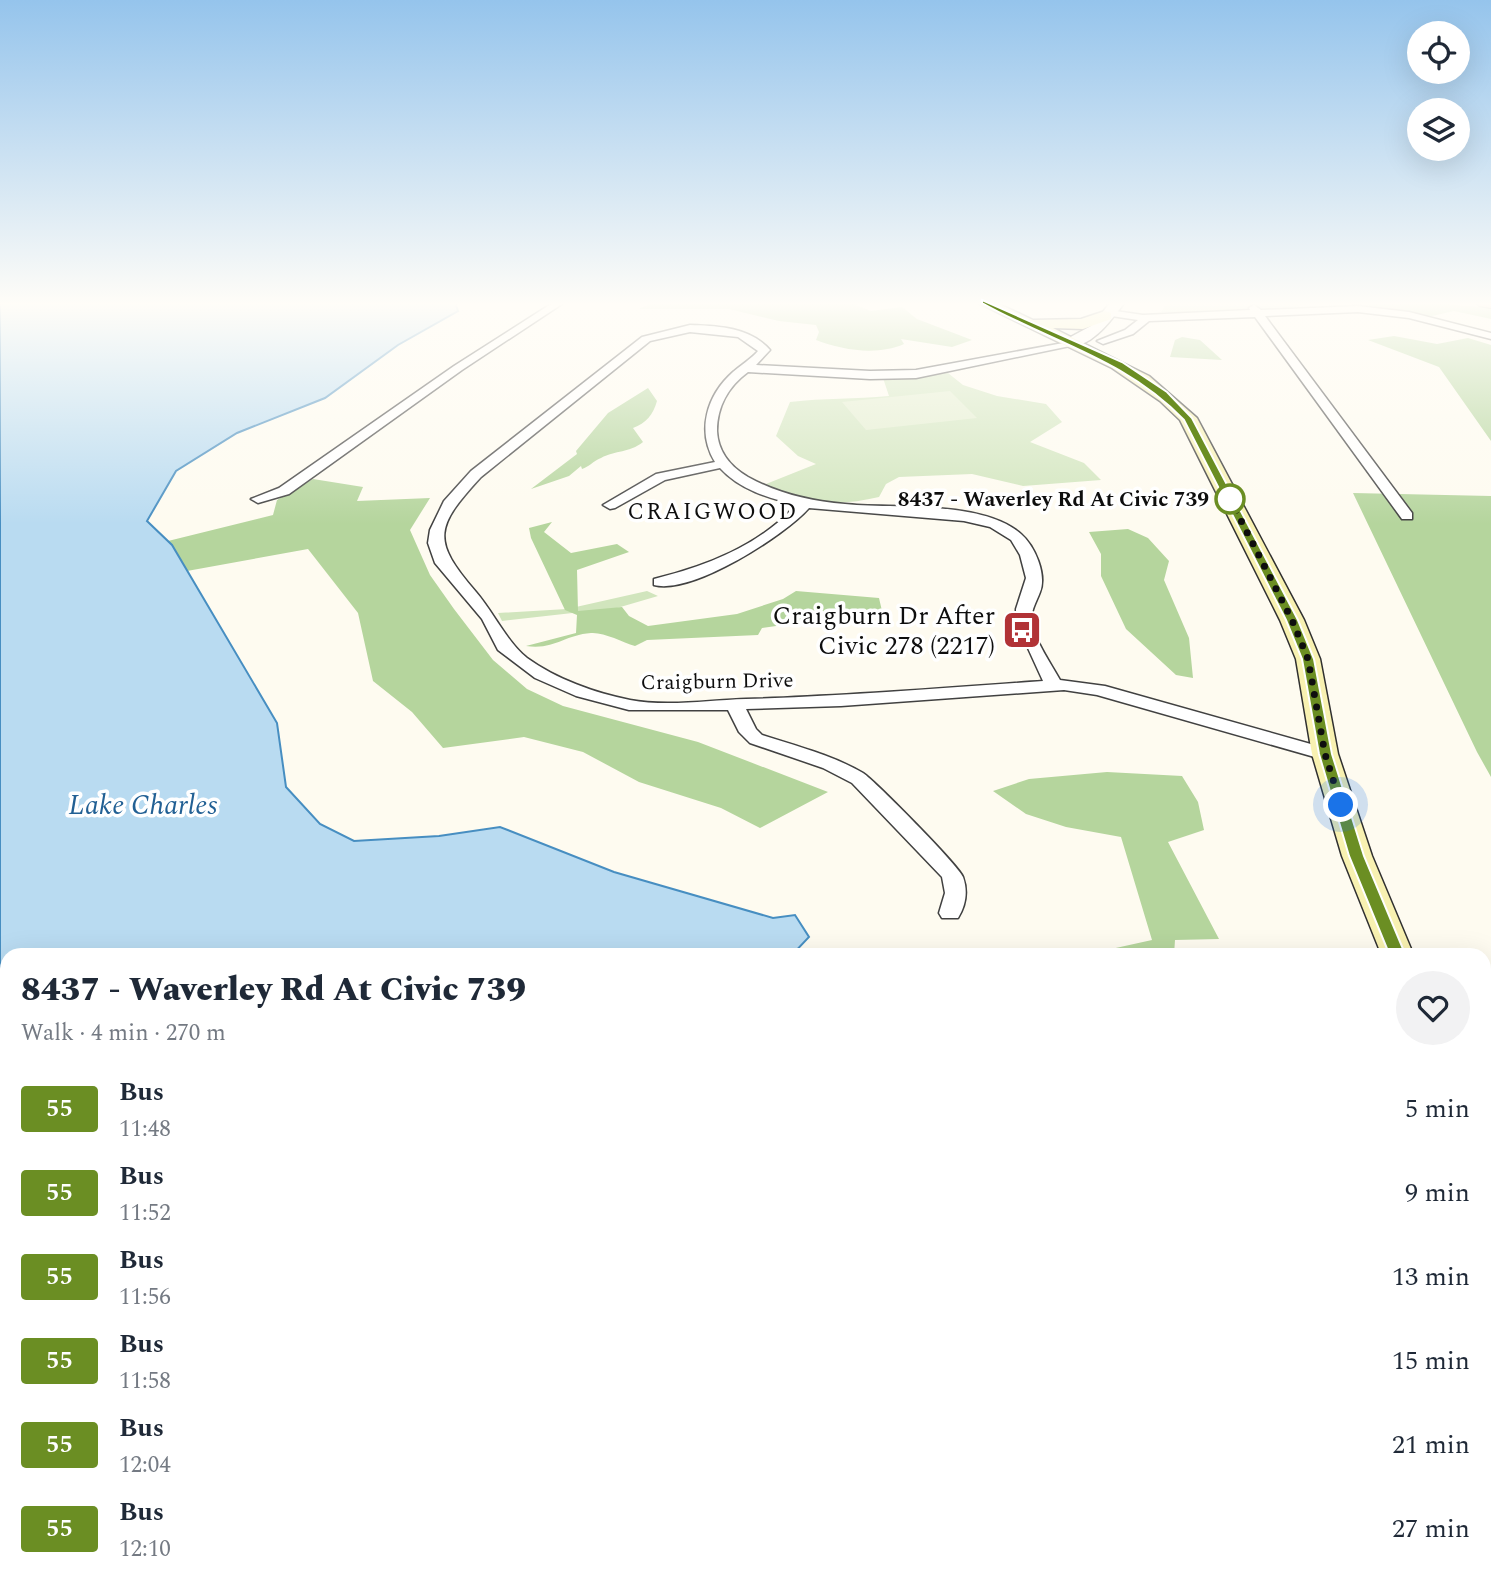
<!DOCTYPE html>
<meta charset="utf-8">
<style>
body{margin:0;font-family:Spectral,serif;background:#f2f2f3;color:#1f2937;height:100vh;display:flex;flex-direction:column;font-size:26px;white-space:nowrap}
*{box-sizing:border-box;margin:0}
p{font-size:23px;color:#747a83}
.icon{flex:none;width:38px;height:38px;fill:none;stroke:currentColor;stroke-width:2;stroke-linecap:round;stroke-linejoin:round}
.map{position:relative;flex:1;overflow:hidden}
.details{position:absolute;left:0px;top:948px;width:1491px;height:639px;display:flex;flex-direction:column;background:#fff;border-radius:21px 21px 0 0;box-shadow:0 7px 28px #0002}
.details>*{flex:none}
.badge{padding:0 14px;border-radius:5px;font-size:24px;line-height:46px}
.fabs{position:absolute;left:1407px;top:21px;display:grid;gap:14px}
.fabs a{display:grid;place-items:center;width:63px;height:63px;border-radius:50%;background:#fff;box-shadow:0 7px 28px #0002;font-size:35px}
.you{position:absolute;width:35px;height:35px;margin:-18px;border:5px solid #fff;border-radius:50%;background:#1a73e8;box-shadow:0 0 0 10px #1a73e833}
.map>.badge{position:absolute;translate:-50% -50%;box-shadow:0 0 0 4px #fff}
.round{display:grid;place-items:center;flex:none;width:74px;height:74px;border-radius:37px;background:#f2f2f3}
.overview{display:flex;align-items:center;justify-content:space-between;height:119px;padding:0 21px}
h1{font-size:33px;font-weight:800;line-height:52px}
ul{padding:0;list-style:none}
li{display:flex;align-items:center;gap:21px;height:84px;padding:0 21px}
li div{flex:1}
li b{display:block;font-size:26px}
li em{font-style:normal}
li .badge{min-width:77px;font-weight:700;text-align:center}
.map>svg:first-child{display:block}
.green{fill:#d1e5bd}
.forest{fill:#b5d59d}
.pitch{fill:#e2edce}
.water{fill:#b9dbf1;stroke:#478ec1;stroke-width:2}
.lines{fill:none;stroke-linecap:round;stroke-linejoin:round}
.minor-casing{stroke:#414141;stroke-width:3}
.tertiary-casing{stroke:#414141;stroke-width:3}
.secondary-casing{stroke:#303030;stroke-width:3}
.motorway-casing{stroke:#1f1f1f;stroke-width:2}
.minor{fill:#fff;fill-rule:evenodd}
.tertiary{fill:#fff;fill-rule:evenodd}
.secondary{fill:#f8f1b1;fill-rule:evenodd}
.motorway{fill:#e7a365;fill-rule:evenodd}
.line{fill:#6b8e23;stroke:#fff;stroke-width:2}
.walk{stroke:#0e0e0e;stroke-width:7;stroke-dasharray:0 12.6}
.stop-dot{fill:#fff;stroke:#6b8e23;stroke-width:3.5}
.labels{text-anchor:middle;stroke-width:7;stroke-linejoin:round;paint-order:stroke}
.far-stop-label{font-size:21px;font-weight:bold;fill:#0e0e0e;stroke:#fff;text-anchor:end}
.far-street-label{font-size:21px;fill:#0e0e0e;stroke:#fff}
.far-neighbourhood-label{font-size:23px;letter-spacing:2px;fill:#0e0e0e;stroke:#fff}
.poi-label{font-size:26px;fill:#0e0e0e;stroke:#fff;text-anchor:end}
.water-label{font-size:28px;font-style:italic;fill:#226094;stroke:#fff}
</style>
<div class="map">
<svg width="1491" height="1587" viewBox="0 0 1491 1587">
<rect width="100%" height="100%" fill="#fefbf0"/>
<path class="green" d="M1168 302H1312C1266 319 1209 311 1161 312Z
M948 373 963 385 997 396 1046 404 1062 422 1030 442 1084 463 1101 480 1023 486 972 474 899 477 886 484 879 497C842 506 799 506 766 484L816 464 798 456 776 436 790 402C824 398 855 399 889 396L883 378Z
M647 591 658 596 617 608 502 621 498 613 567 609Z"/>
<path class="forest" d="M647 302H862L856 305 871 311 902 307 917 319 972 340 952 347 901 339 904 344C877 356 842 350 816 340L819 332 816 325 779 321 729 309H639L647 305Z
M1367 302H1425L1491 308V319L1454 311 1432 316 1371 309Z
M1394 336 1437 344 1468 338 1491 345V441L1439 367 1368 340Z
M1182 337 1200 340 1222 360 1170 357 1175 340Z
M648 388 657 401C653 415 646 423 633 428L643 442C629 453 616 450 601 458 593 461 589 467 582 469L581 466 569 476 531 489 577 454 576 451 608 413Z
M313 479 363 487 357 501 430 498 410 530 430 575 454 609 493 660 527 689 563 706 698 742 828 792 760 828 721 808 639 782 583 752 524 737 443 748 412 712 373 681 358 613 308 549 187 571 168 541 273 515 277 500Z
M1353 493 1491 496V777L1477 752Z
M552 522 544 532 571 553 617 544 629 552 577 570 578 611 622 607 629 616 648 626 737 614 783 599 796 591 879 598 882 611 762 628 758 635 647 640 635 646C622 642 604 632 591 633 564 635 555 650 526 646L576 633 577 615 565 610 531 538 529 528Z
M1128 529 1148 538 1169 561 1164 580 1189 638 1193 678 1176 675 1126 629 1101 576V554L1089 532Z
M1107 772 1182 776 1198 802 1204 830 1168 842 1219 939 1175 940 1174 955H1084L1152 940 1121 837 1066 827 1026 814 993 791 1029 779Z"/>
<path class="pitch" d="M950 391 977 418 866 430 842 402Z"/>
<path class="water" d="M0 302H455L458 311 398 345 325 398 237 433 176 471 147 521 172 545 277 723 286 787 320 824 354 841 439 836 500 827 614 872 773 918 795 915 809 937 791 956H7V1580H652L653 1587H0Z"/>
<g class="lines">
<g class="minor-casing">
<path id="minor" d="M554 302H565L462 370 289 494 258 503 251 499 279 488 454 366Z
M1254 305 1261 310 1358 306 1409 312 1491 333V339L1409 318 1358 312 1265 316 1412 513V519H1402L1255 317 1149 321 1133 334 1103 344 1097 341 1125 330 1138 320 1105 315 1104 313 1109 310 1143 315 1250 310 1249 308Z
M690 325C718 326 750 327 770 350L756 365 870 371 916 370 1074 341V345L1070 346 916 378 870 379 748 372C729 386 717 406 717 431 718 452 731 467 748 477 779 494 810 501 845 504 894 509 983 500 1021 534 1035 546 1047 575 1040 592 1036 603 1030 611 1032 623 1036 643 1050 662 1060 680L1105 686 1332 750 1334 754 1325 760 1097 695 1064 690 841 706 746 709 756 729 762 735C796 746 832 755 863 773 875 781 959 866 963 877 968 891 966 905 958 918H942L939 913 945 893 942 877 852 783 823 768 750 743 739 732 728 710H629L576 696 535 678 498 650 482 619 435 563 428 543 430 530 444 501 471 471 642 337ZM690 332 738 337 758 351C751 359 741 365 733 372 707 395 696 431 715 462L656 474 603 505 610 509 615 508 665 480 720 468C740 490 769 498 796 505 759 546 706 566 654 579V585C692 595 784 536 809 508L964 521 990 527 1011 540 1020 555 1026 578 1016 609V622L1043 681C944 688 846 696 746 699 709 700 667 707 630 700 595 693 556 679 527 658 507 642 494 613 476 592 431 540 435 527 481 477L650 341Z
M1045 1580H1078L1081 1587H1047Z"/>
</g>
<g class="tertiary-casing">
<path id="tertiary" d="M1111 302H1125C1112 319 1090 351 1065 346V340L1091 326Z"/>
</g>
<g class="secondary-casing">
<path id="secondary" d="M976 302H995L1033 320 1081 319 1105 311 1111 313V319L1083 329 1053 328 1149 376 1197 418 1304 620 1320 659 1338 754 1372 856 1414 956H1382L1342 856 1312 754 1296 659 1280 620 1180 420 1160 401 1112 368Z
M1484 1084 1491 1086V1122L1484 1119Z"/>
</g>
<g class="motorway-casing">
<path id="motorway" d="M1476 302H1491V308L1479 306Z"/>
</g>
<use href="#minor" class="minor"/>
<use href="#tertiary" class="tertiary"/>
<use href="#secondary" class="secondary"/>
<use href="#motorway" class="motorway"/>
</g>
<linearGradient id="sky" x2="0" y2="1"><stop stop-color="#95c4ec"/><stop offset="0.58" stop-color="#fffdf8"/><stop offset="1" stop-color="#fffdf8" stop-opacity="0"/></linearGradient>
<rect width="1491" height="524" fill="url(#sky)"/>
<path class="line" d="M982 300 1122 362 1167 392 1192 418 1298 620 1314 659 1332 754 1364 856 1406 956 1404 959 1398 961 1390 956 1349 856 1319 754 1302 659 1286 620 1184 420C1125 359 1053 343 982 303Z"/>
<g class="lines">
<path class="walk" d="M1230 499 1292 620 1308 659 1325 754 1341 805"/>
</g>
<defs>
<g id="bus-square" transform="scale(2.0125)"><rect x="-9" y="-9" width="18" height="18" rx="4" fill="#b13236" stroke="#fff"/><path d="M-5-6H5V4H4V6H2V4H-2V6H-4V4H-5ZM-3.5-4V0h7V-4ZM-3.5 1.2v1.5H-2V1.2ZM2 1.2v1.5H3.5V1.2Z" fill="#fff"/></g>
</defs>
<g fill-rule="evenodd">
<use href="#bus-square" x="1022" y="630"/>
</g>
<circle class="stop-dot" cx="1230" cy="499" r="14"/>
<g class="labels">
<g class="far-stop-label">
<text x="1209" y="506">8437 - Waverley Rd At Civic 739</text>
</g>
<g class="far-street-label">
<text transform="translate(717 681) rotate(-1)" y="7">Craigburn Drive</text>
</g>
<g class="far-neighbourhood-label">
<text x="713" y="519">CRAIGWOOD</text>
</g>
<g class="poi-label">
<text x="995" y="624">Craigburn Dr After<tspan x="995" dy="30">Civic 278 (2217)</tspan></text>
</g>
<g class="water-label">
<text x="143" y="814">Lake Charles</text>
</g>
</g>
</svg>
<div class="fabs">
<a><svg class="icon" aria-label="locate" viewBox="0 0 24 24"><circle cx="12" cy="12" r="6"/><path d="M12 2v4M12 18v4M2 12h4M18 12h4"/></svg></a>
<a><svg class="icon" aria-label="layers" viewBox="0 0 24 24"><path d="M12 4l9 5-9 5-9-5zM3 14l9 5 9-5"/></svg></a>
</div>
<div class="you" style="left:1341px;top:805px"></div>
<section class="details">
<div class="overview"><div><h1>8437 - Waverley Rd At Civic 739</h1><p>Walk · 4 min · 270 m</p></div><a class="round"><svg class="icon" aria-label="heart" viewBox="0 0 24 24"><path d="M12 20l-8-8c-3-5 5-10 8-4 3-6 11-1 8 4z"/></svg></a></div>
<ul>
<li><span class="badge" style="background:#6b8e23;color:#fff">55</span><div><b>Bus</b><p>11:48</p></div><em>5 min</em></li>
<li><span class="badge" style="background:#6b8e23;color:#fff">55</span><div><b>Bus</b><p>11:52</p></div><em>9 min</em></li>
<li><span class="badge" style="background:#6b8e23;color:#fff">55</span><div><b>Bus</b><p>11:56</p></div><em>13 min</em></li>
<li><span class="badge" style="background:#6b8e23;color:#fff">55</span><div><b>Bus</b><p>11:58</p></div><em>15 min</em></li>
<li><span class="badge" style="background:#6b8e23;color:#fff">55</span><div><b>Bus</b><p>12:04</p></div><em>21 min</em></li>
<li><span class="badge" style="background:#6b8e23;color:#fff">55</span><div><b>Bus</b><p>12:10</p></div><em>27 min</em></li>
</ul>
</section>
</div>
